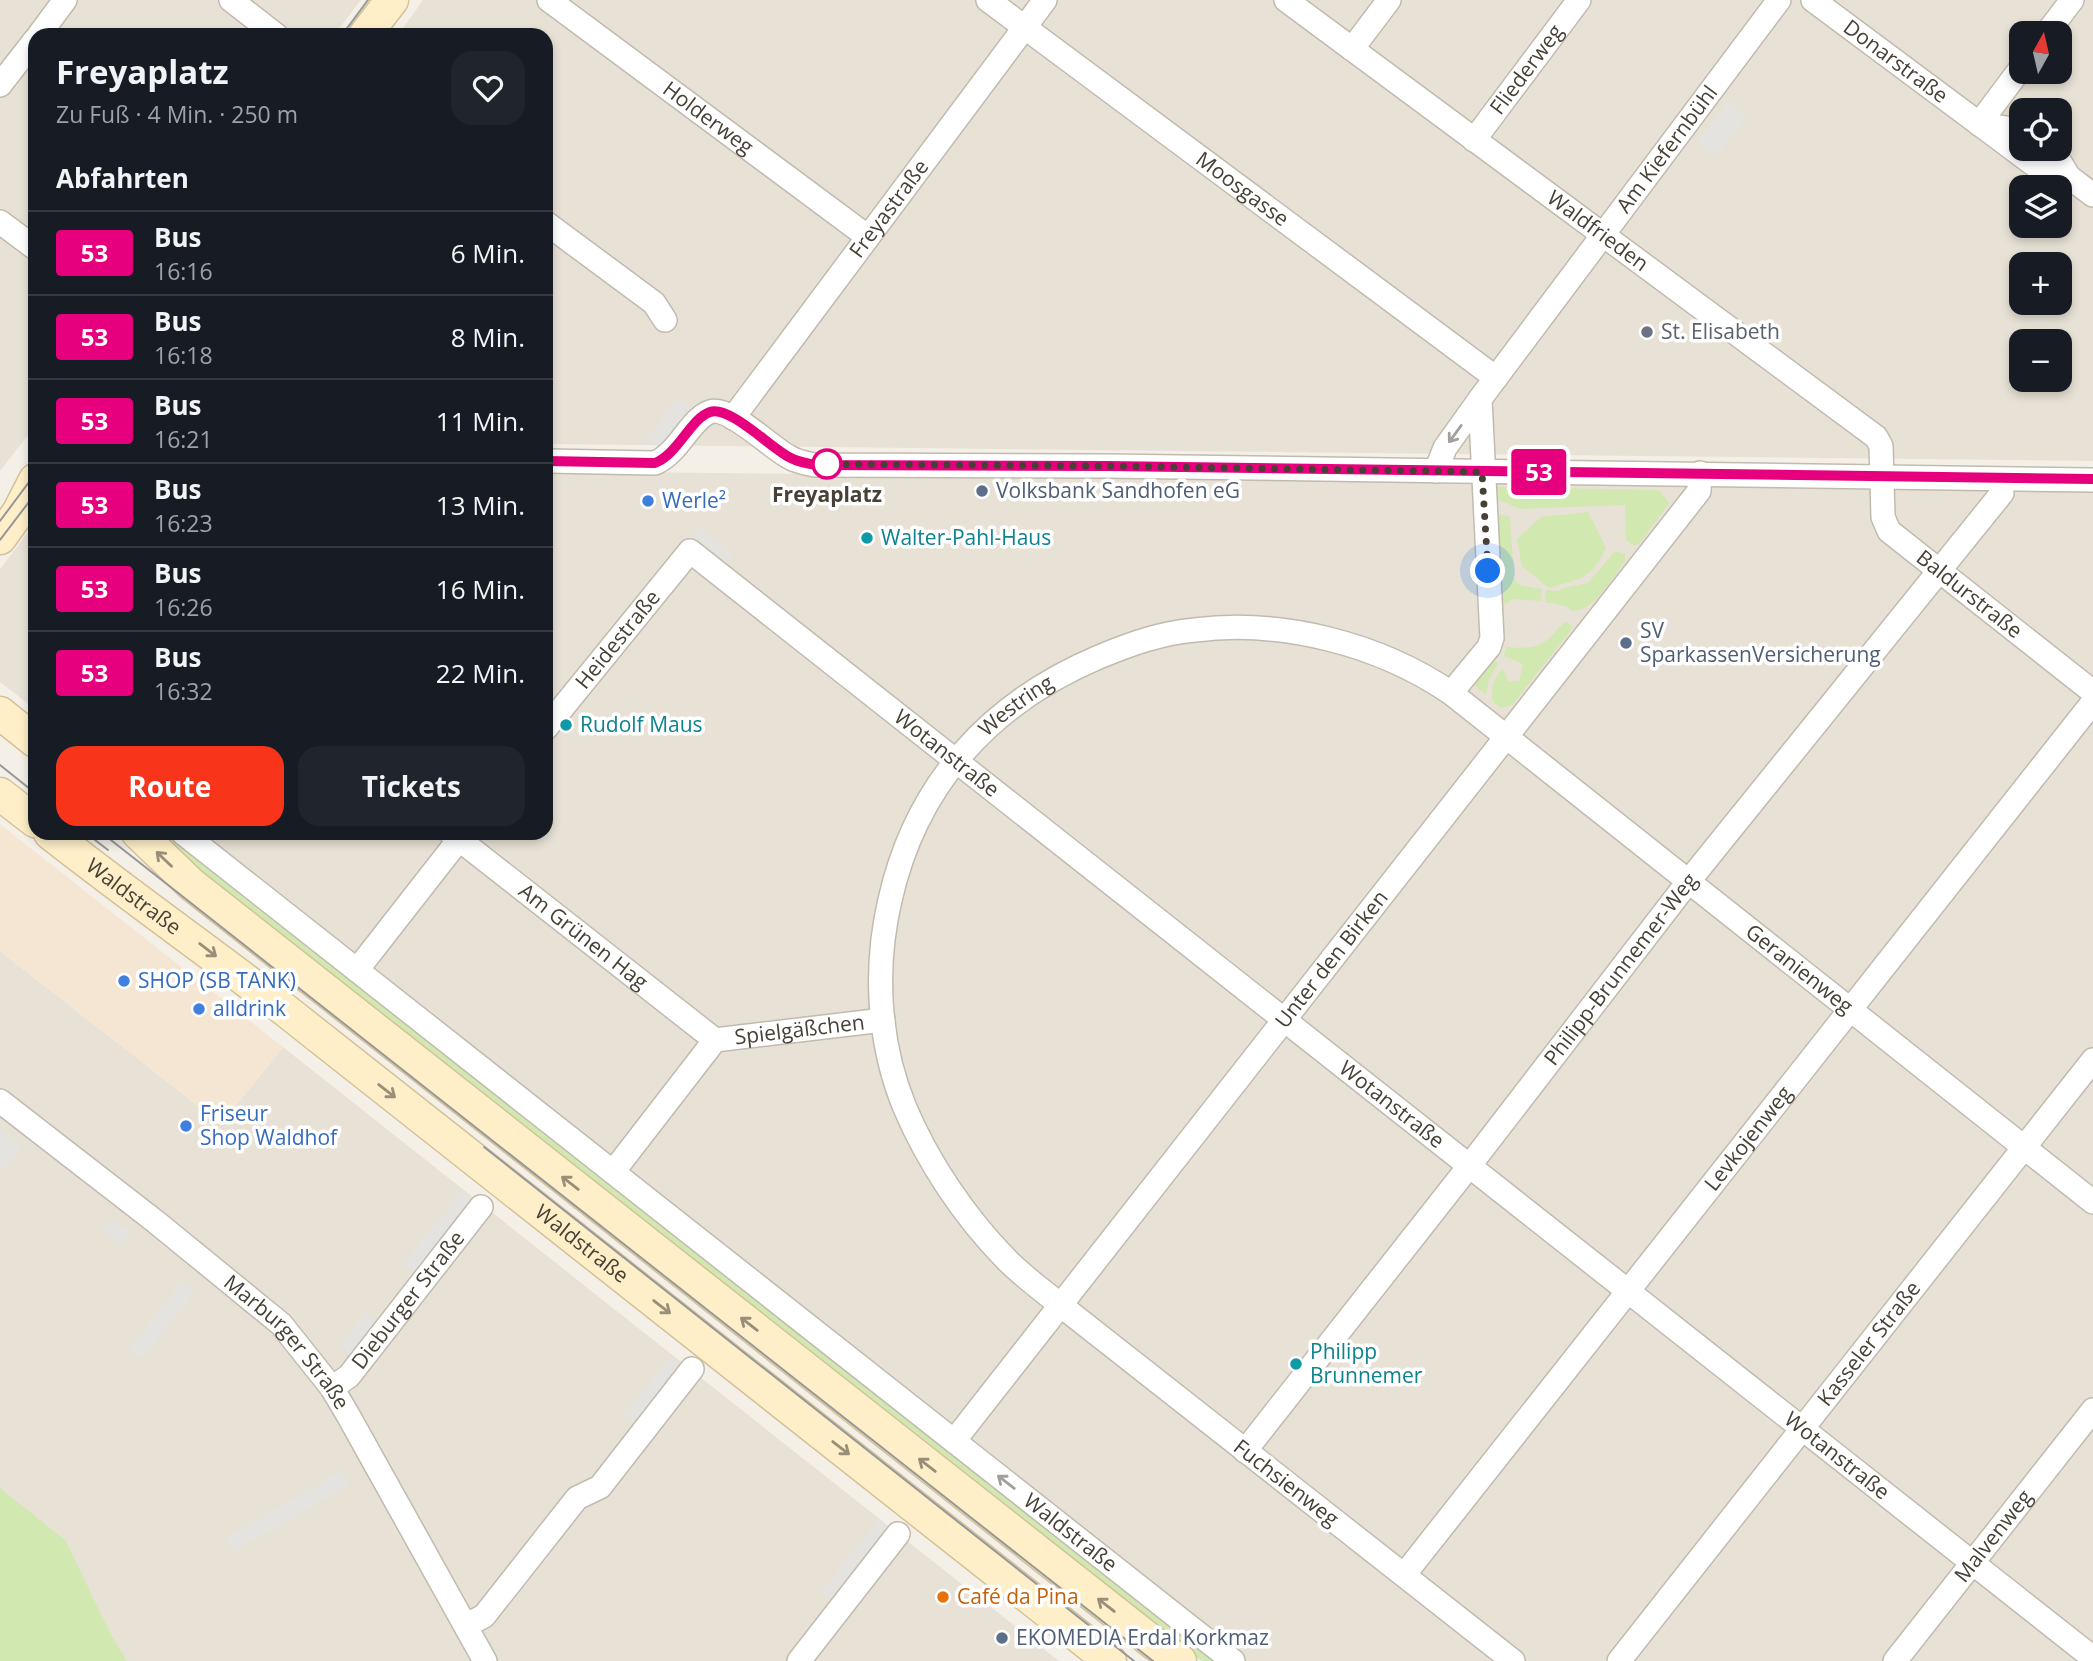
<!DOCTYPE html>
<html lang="de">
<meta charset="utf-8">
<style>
body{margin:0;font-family:"Open Sans",sans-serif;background:#20242c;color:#f1f3f6;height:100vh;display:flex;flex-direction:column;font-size:26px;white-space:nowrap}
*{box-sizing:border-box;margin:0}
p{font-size:23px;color:#9ea1a6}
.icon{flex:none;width:38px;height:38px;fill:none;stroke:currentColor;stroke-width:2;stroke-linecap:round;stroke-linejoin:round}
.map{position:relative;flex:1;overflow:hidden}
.drawer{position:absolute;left:28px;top:28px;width:525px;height:812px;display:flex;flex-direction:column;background:#171b24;border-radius:21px;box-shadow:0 4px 10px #0003}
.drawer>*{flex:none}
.badge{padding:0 14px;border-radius:5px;font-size:24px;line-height:46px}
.needle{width:46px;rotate:8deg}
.buttons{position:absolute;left:2009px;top:21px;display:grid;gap:14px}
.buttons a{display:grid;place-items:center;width:63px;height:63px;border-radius:14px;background:#171b24;box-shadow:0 4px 10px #0003;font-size:35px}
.you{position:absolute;width:35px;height:35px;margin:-18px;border:5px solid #fff;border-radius:50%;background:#1a73e8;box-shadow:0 0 0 10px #1a73e833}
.map>.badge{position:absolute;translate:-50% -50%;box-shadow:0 0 0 4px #fff}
h2{padding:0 28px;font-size:26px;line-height:63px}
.round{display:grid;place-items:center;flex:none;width:74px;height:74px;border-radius:21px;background:#20242c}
.summary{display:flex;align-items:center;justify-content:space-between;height:119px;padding:0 28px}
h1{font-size:33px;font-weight:700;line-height:52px}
.cta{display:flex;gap:14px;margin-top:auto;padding:14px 28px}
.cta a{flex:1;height:80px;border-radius:21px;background:#f8351b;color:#fff;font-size:28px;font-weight:700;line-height:80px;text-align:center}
.cta a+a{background:#20242c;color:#f1f3f6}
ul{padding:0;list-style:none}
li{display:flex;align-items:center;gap:21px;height:84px;padding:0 28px;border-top:2px solid #363941}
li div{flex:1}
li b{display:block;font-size:26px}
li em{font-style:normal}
li .badge{min-width:77px;font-weight:700;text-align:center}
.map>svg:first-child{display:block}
.residential{fill:#e8e2d6;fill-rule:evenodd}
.commercial{fill:#f5e6d4}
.green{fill:#d1e8b1}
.parking{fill:#e5e3e0}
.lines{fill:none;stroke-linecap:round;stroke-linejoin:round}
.street-casing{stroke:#c2baae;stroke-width:26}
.secondary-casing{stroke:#d3c299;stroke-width:35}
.street{stroke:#fff;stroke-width:23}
.secondary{stroke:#feefc8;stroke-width:32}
.tram{stroke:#979797;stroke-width:2}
.oneway{stroke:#a3a09b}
.oneway2{stroke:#998f78}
.line-casing{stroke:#fff;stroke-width:16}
.line{stroke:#e6007e;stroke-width:10}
.walk{stroke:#474037;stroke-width:7;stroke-dasharray:0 12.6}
.worship-dot{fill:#6b7280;stroke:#fff;stroke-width:2.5}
.stop-dot{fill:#fff;stroke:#e6007e;stroke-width:3.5}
.service-dot{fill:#5c6f8a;stroke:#fff;stroke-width:2.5}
.shop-dot{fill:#3f7fe0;stroke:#fff;stroke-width:2.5}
.culture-dot{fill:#0f9aa8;stroke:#fff;stroke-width:2.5}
.food-dot{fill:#e8710a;stroke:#fff;stroke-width:2.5}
.labels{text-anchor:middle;stroke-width:7;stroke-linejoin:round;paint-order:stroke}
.street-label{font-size:21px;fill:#474037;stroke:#fff}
.worship-label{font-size:21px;fill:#5b616d;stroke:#fff;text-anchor:start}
.service-label{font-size:21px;fill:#4e5e75;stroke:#fff;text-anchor:start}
.stop-label{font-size:21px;font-weight:bold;fill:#474037;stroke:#fff}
.shop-label{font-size:21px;fill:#366cbe;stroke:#fff;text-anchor:start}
.culture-label{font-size:21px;fill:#0d838f;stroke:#fff;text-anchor:start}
.food-label{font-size:21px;fill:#c56008;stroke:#fff;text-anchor:start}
</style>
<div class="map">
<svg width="2093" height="1661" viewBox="0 0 2093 1661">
<rect width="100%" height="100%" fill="#f4f0e8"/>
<path class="residential" d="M0 0H361L334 35H35V426L0 471Z
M423 0H2093V461L546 444V35H398ZM2021 33H2060V72H2021ZM2021 110H2060V149H2021ZM2021 187H2060V226H2021ZM2021 264H2060V303H2021ZM2021 341H2060V380H2021Z
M546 471 2093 489V1661H1247L193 833H546Z
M35 523V709L0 682V569Z
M0 951 221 1124 283 1047 1059 1661H0Z"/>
<path class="commercial" d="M0 824 283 1047 221 1124 0 951Z"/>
<path class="green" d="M1497 487 1659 490 1669 503 1640 543 1634 546 1626 540 1625 505 1520 509 1497 499Z
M1588 512 1606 548C1591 579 1581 579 1549 588L1522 566 1517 539 1541 517Z
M1496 513 1510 517 1514 578 1519 585 1542 589 1541 601 1512 599 1506 604 1500 600Z
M1617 551 1625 554V561C1612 578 1592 616 1569 610V607L1545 602 1546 590 1559 591 1562 588 1588 583 1613 553Z
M1567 622 1571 625V630L1512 705 1501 708 1493 702C1490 691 1494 676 1503 669L1508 681H1519L1523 664 1504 656 1506 647C1537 650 1544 646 1563 623Z
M1492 656 1498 664 1489 679 1486 695 1474 685V681Z
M156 833H172L1222 1661H1202L1164 1636 194 870Z
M0 1488 66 1541 111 1635 127 1661H0Z"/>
<path class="parking" d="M1727 103 1746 117 1717 156 1698 142Z
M678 398 692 410 661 449 647 438Z
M698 527 733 555 723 567 688 540Z
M0 1130 21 1146 0 1174Z
M462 1190 475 1200 416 1275 404 1264Z
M113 1219 130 1232 120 1244 103 1231Z
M182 1281 195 1291 142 1358 129 1348Z
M366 1312 378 1322 350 1354 339 1345Z
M671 1357 684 1367 637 1426 624 1415Z
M341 1471 349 1485 234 1551 226 1538Z
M879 1520 892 1531 836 1602 822 1591Z"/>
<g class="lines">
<g class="street-casing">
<g id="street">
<path d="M231 0 276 35"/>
<path id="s1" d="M549 0 868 237"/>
<path id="s2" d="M988 0 1496 378"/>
<path id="s3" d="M1286 0 1876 437 1881 446 1883 517 1889 531 2093 692"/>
<path id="s4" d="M1813 0 2044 172 2069 177"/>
<path d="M2047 33 2072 0"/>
<path d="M39 35 65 0"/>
<path d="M1352 49 1389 0"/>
<path d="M0 85 35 40"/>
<path d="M1979 124 2021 68"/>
<path d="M1982 125 2021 130"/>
<path id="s5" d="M1474 140 1579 0"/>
<path d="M2047 149 2055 154 2069 177 2093 195"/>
<path d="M0 222 35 248"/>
<path d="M546 223 654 303 665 320"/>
<path id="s6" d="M733 418 1045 0"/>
<path d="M546 461 655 463C679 453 690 419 710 412 729 405 771 448 789 457 797 462 806 463 815 465L1107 466 2093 480"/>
<path id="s7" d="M1436 471 1445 448 1480 399 1779 0"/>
<path d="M1451 693 1489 647 1492 638 1480 399"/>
<path id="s8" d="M546 728 690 551 2093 1658"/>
<path id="s9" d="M183 833 1233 1661"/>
<path id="s10" d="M451 833 715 1040"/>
<path d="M357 970 464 833"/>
<path id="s11" d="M0 1101 156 1222 281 1324 332 1388 348 1415 485 1661"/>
<path id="s12" d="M613 1172 715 1040 883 1020"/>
<path id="s13" d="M332 1388 349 1376 481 1207"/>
<path id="s14" d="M954 1441 1699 491 1700 473"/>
<path id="s15" d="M1245 1451 1470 1165 1688 882 2002 493"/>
<path id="s16" d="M1404 1575 2093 702"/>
<path d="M467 1625 484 1616 577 1498 600 1487 692 1369"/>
<path d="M799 1661 898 1534"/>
<path id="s17" d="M1513 1661 1059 1304C1041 1289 1021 1275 1005 1258 964 1216 928 1162 905 1108 878 1043 874 968 890 900 916 784 990 703 1099 657 1130 644 1161 633 1195 630 1282 619 1379 644 1451 693L2093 1202"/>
<path id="s18" d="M1619 1661 2093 1060"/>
<path id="s19" d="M1895 1661 2093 1410"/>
</g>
</g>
<g class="secondary-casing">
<g id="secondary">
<path d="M365 35 392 0"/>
<path d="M0 538 18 513 35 480"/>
<path d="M0 713 35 741"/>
<path d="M0 794 35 821"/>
<path id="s20" d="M50 833C127 894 207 950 285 1010L1110 1661"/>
<path d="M138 833 191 884 1155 1644 1180 1661"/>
</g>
</g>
<use href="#street" class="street"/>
<use href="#secondary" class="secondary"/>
<path class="tram" d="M342 35 368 0
M0 521 35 474
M0 540 35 494
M0 765 35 793
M86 833 108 850
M102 833 1153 1661
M484 1147 1134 1661"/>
</g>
<defs><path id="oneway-shaft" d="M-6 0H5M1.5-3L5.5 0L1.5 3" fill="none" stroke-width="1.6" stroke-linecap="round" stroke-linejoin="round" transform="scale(1.75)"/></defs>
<g class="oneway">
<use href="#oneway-shaft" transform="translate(1455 434) rotate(126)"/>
<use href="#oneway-shaft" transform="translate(1006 1482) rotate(-142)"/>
</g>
<g class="oneway2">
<use href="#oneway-shaft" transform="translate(164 859) rotate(-136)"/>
<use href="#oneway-shaft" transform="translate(208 950) rotate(38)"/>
<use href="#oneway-shaft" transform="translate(387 1091) rotate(38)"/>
<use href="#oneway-shaft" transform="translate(570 1183) rotate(-142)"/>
<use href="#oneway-shaft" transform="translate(662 1307) rotate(38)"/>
<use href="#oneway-shaft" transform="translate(749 1324) rotate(-142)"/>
<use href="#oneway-shaft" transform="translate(841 1448) rotate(38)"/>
<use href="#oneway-shaft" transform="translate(927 1465) rotate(-142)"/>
<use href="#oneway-shaft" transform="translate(1106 1605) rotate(-142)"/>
</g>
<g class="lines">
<g class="line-casing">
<path id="line" d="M546 461 655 463C679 453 690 419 710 412 729 405 771 448 789 457 797 462 806 463 815 465L1107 466 2093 479"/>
</g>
<use href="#line" class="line"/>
<path class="walk" d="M827 464H824L1107 466 1482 472 1488 571"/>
</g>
<circle class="worship-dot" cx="1647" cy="332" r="7"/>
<circle class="stop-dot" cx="827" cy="464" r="14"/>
<g class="service-dot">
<circle cx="982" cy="491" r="7"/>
<circle cx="1626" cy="643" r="7"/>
<circle cx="1002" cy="1638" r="7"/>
</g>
<g class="shop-dot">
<circle cx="648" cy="501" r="7"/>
<circle cx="124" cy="981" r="7"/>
<circle cx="199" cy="1009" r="7"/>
<circle cx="186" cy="1126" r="7"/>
</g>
<g class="culture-dot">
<circle cx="867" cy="538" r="7"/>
<circle cx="566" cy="725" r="7"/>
<circle cx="1296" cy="1364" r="7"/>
</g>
<circle class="food-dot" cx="943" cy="1597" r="7"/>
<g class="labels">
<g class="street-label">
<text dy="7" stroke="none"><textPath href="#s4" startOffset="103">Donarstraße</textPath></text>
<text dy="7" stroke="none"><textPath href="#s5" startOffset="88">Fliederweg</textPath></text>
<text dy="7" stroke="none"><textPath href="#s1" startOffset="198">Holderweg</textPath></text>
<text dy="7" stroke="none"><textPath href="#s7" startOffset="397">Am Kiefernbühl</textPath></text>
<text dy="7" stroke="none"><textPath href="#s2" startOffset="317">Moosgasse</textPath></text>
<text dy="7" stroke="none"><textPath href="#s6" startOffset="261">Freyastraße</textPath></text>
<text dy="7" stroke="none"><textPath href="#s3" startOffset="388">Waldfrieden</textPath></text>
<text dy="7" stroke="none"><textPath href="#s3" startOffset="933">Baldurstraße</textPath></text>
<text dy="7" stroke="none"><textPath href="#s8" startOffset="114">Heidestraße</textPath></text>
<text dy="7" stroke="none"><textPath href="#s17" startOffset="1279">Westring</textPath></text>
<text dy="7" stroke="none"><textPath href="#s8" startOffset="555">Wotanstraße</textPath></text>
<text dy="7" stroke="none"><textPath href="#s20" startOffset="105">Waldstraße</textPath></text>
<text dy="7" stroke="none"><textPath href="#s10" startOffset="168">Am Grünen Hag</textPath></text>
<text dy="7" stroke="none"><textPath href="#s14" startOffset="612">Unter den Birken</textPath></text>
<text dy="7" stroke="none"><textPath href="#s17" startOffset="2189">Geranienweg</textPath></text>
<text dy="7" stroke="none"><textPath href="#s15" startOffset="611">Philipp-Brunnemer-Weg</textPath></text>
<text dy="7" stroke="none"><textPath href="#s12" startOffset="252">Spielgäßchen</textPath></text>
<text dy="7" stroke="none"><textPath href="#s8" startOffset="1122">Wotanstraße</textPath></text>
<text dy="7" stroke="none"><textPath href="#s16" startOffset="556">Levkojenweg</textPath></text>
<text dy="7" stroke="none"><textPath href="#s20" startOffset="672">Waldstraße</textPath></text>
<text dy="7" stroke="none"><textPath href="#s13" startOffset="117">Dieburger Straße</textPath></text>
<text dy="7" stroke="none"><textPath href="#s18" startOffset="404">Kasseler Straße</textPath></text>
<text dy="7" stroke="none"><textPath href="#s11" startOffset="376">Marburger Straße</textPath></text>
<text dy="7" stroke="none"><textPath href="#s8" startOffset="1689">Wotanstraße</textPath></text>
<text transform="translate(1286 1483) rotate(38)" y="7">Fuchsienweg</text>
<text dy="7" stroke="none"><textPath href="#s9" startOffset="1130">Waldstraße</textPath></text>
<text dy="7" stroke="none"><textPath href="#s19" startOffset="159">Malvenweg</textPath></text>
</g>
<g class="worship-label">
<text x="1661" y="339">St. Elisabeth</text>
</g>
<g class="service-label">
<text x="996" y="498">Volksbank Sandhofen eG</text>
<text x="1640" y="638">SV<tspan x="1640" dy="24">SparkassenVersicherung</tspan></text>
<text x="1016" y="1645">EKOMEDIA Erdal Korkmaz</text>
</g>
<g class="stop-label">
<text x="827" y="502">Freyaplatz</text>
</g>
<g class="shop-label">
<text x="662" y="508">Werle²</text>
<text x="138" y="988">SHOP (SB TANK)</text>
<text x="213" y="1016">alldrink</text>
<text x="200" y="1121">Friseur<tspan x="200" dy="24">Shop Waldhof</tspan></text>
</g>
<g class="culture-label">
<text x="881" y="545">Walter-Pahl-Haus</text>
<text x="580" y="732">Rudolf Maus</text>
<text x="1310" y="1359">Philipp<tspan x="1310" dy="24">Brunnemer</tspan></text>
</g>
<g class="food-label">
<text x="957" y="1604">Café da Pina</text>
</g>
</g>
</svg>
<div class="buttons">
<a><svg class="needle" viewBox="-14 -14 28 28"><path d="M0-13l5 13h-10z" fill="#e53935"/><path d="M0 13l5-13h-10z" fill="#9ea1a6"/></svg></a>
<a><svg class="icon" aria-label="locate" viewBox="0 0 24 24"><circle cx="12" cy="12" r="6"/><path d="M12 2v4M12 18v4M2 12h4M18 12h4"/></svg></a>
<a><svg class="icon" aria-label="layers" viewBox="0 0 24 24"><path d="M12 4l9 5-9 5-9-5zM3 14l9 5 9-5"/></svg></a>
<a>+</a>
<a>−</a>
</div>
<div class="you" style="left:1488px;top:571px"></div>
<b class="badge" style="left:1539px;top:472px;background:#e6007e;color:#fff">53</b>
<section class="drawer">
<div class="summary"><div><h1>Freyaplatz</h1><p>Zu Fuß · 4 Min. · 250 m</p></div><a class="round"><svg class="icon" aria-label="heart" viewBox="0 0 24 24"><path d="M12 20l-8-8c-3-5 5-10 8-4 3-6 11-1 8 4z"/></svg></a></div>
<h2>Abfahrten</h2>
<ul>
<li><span class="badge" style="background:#e6007e;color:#fff">53</span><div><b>Bus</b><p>16:16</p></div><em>6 Min.</em></li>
<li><span class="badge" style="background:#e6007e;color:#fff">53</span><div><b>Bus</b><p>16:18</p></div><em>8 Min.</em></li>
<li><span class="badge" style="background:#e6007e;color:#fff">53</span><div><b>Bus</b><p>16:21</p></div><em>11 Min.</em></li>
<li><span class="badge" style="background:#e6007e;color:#fff">53</span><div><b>Bus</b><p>16:23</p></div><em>13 Min.</em></li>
<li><span class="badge" style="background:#e6007e;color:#fff">53</span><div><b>Bus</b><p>16:26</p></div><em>16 Min.</em></li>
<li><span class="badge" style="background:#e6007e;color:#fff">53</span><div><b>Bus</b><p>16:32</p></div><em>22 Min.</em></li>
</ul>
<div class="cta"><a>Route</a><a>Tickets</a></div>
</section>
</div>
